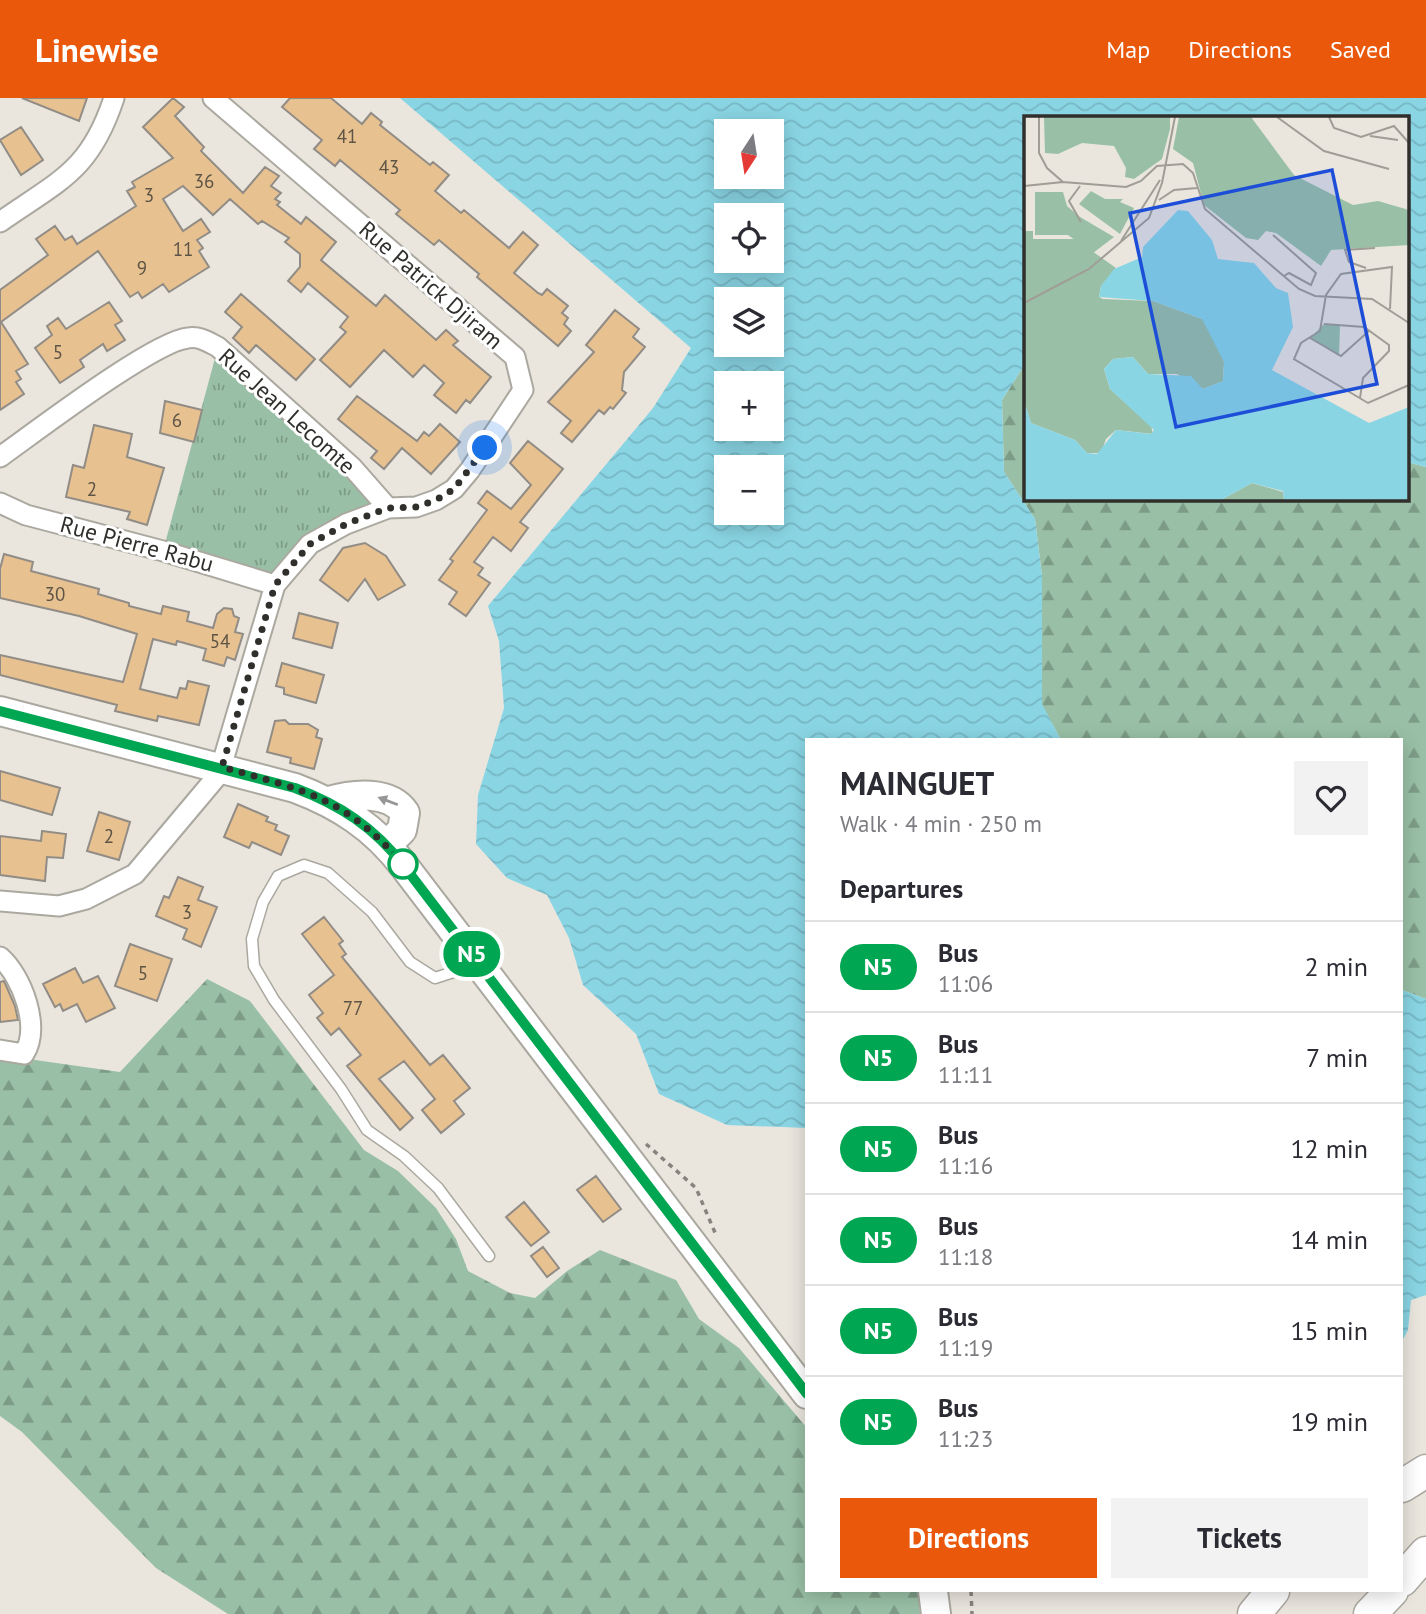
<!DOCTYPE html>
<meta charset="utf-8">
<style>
body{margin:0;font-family:"PT Sans",sans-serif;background:#f2f2f3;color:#2b2b33;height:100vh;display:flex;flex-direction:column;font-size:26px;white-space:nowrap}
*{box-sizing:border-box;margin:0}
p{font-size:23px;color:#7c7c81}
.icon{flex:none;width:38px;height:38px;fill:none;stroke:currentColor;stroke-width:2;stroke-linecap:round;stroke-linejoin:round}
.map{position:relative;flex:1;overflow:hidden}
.details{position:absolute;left:805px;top:640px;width:598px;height:854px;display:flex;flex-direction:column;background:#fff;border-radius:0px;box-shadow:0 4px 18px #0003}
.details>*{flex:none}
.badge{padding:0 14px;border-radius:23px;font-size:24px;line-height:46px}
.needle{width:46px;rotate:192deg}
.buttons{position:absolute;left:714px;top:21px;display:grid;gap:14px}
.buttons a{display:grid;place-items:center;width:70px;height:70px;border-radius:0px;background:#fff;box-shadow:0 4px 18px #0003;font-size:35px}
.you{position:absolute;width:35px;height:35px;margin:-18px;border:5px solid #fff;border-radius:50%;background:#1a73e8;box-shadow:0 0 0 10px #1a73e833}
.map>.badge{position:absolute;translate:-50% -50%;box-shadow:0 0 0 4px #fff}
h2{padding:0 35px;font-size:26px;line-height:63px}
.round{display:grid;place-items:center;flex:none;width:74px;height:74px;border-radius:0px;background:#f2f2f3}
.summary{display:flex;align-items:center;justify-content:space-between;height:119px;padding:0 35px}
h1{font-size:33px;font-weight:700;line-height:52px}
.button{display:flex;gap:14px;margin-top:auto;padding:14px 35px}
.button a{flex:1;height:80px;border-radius:0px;background:#ea580c;color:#fff;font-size:28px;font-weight:700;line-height:80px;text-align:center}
.button a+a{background:#f2f2f3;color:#2b2b33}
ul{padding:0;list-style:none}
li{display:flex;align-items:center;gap:21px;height:91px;padding:0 35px;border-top:2px solid #e1e1e2}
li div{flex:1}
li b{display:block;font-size:26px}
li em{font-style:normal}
li .badge{min-width:77px;font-weight:700;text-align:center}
header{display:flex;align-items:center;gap:42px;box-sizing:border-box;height:98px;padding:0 35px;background:#ea580c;color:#fff}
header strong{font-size:33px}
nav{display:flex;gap:38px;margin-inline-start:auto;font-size:24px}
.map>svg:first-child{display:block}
.forest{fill:url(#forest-firs)}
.park{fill:url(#park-tufts)}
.water{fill:url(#water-waves);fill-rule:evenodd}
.building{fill:#e7c190;stroke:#918c85;stroke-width:2}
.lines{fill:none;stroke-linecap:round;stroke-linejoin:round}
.service-casing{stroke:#aba8a0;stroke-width:13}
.minor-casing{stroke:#aba8a0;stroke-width:23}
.secondary-casing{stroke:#aba8a0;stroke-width:32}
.primary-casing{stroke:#aba8a0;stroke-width:35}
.path{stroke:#87847f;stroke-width:3.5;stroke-dasharray:5 5;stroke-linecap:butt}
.service{stroke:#fff;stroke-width:10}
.minor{stroke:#fff;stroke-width:19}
.secondary{stroke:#fff;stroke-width:28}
.primary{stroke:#fff;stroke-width:32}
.oneway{fill:#989796}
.line-casing{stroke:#fff;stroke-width:16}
.line{stroke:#00a651;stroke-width:10}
.walk{stroke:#302f2c;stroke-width:7;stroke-dasharray:0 12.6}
.stop-dot{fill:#fff;stroke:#00a651;stroke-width:3.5}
.labels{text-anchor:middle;stroke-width:6;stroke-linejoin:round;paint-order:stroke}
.number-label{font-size:19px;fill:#5e5445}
.street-label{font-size:23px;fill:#302f2c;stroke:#fff}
.inset-road{fill:none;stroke:#a09d97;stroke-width:2}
.view{fill:#1d4ed8;fill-opacity:0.15;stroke:#1d4ed8;stroke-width:3.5}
.inset-edge{fill:none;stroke:#302f2c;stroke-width:3.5}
</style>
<header>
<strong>Linewise</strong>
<nav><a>Map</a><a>Directions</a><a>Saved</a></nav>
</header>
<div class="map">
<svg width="1426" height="1516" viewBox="0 0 1426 1516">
<defs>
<pattern id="forest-firs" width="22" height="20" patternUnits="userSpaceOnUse" patternTransform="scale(1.75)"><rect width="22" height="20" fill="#99c0a6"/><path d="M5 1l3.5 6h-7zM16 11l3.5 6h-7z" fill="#7d9c87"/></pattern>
<pattern id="park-tufts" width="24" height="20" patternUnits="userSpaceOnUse" patternTransform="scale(1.75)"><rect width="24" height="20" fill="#99c0a6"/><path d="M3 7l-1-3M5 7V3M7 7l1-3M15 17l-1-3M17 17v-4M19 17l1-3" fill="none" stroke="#7d9c87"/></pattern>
<pattern id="water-waves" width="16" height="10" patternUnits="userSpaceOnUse" patternTransform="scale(1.75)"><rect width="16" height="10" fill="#8ad5e4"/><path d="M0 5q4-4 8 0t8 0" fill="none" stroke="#77b7c4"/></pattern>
</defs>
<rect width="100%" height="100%" fill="#eae6de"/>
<path class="forest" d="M1025 266V401H1407V364L1426 369V901L1402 892V642H1061L1042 607V478L1035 421 1004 374 1002 302Z
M207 881 250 903 364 1052 398 1073 436 1110 456 1141 468 1173 510 1195 535 1200 567 1173 600 1152 676 1182 699 1221 739 1250 807 1330V1493H918L920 1516H228L156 1470 22 1334 0 1318V957L120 974Z"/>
<path class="park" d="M218 249 388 410 346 426 275 487 163 453Z"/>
<path class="water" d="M400 0H1426V369L1407 364V19H1025V266L1002 302 1004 374 1035 421 1042 478V606L1061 642H807V1030L727 1027 659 996 636 936 583 887 569 840 547 797 507 780 476 746 478 697 504 610 499 543 488 508 653 310 691 250ZM772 33V79H726V33ZM772 117V163H726V117ZM772 201V247H726V201ZM772 285V331H726V285ZM772 369V415H726V369Z
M1402 892 1426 901V1197L1411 1202 1408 1232 1402 1243Z"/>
<path class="building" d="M22 0H87L79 23Z
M173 0 184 9 175 18 204 49 201 53 243 95 265 69 279 78 271 88 281 95 275 101 280 104 277 107 301 126 306 119 336 144 321 162 376 208 385 197 436 242 446 232 458 243 453 247 491 279 470 305 466 302 456 315 434 297 444 285 424 267 413 279 384 252 350 289 320 262 346 234 340 229 348 219 308 185 301 194 288 183 300 169V156L285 144 289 140 262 123 258 126 230 101 213 117 183 88 163 101 183 133 201 121 210 134 197 142 203 150 199 153 209 169 169 194 163 186 142 200 138 194 130 199 98 153 1 224 28 266 16 273 21 281 16 284 24 296 0 312V192L48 157 36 141 55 128 65 142 72 138 77 146 136 108 127 93 135 89 132 84 173 60 143 29Z
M290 0H331L362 26 371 15 382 24 380 27 430 67 433 64 449 77 435 93 461 115 464 112 509 150 523 134 538 147 514 175 538 195 542 197 547 191 568 208 562 215 568 220 564 226 571 233 558 248 477 179 479 176 439 142 434 147 396 116 400 112 340 62 335 68 314 51 322 42 282 9Z
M21 29 43 62 21 77 0 42Z
M241 196 315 261 296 282 256 247 249 255 233 240 242 229 225 214Z
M109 204 122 223 115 227 125 242 107 253 103 246 80 262 84 269 60 285 35 250 52 237 47 228 58 220 66 231Z
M615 212 639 231 633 239 645 249 624 274 622 292 626 295 613 311 610 309 604 316 599 312 572 344 561 335 571 323 548 304 594 254 586 247Z
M357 298 417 343 424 334 429 338 440 326 460 344 431 376 402 350 384 371 371 360 377 353 338 321Z
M165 303 202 312 194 344 160 335Z
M94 327 132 336 127 359 164 370 147 427 127 421 130 414 66 399 73 367 84 370Z
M528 343 563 371 520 424 528 430 511 453 493 439 474 464 483 470 478 477 490 485 466 518 449 506 457 494 439 482 453 463 450 461 487 412 478 405 487 393 511 411 531 387 510 365Z
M365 445 386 458 405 487 378 502 365 481 348 503 320 482 343 450Z
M4 456 33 464 31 473 99 491 98 496 129 505V508L161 516 163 508 189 514 187 523 213 530 217 516 224 510 232 511 234 518 239 520 235 534 243 536 235 562 227 559 224 568 203 562 206 551 177 543 176 547 153 541 140 591 177 600 180 590 186 591 188 583 209 588 199 627 158 618 157 623 115 613 117 607 0 577V557L123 584 137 536 79 518 0 500V471Z
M299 515 338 525 332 550 293 540Z
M282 565 324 577 316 605 284 596V590L276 588Z
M285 622 289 626H308L318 632 316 639 322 641 314 671 290 665 291 660 267 654 275 623Z
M0 673 60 690 52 717 0 702Z
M238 706 268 719 266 723 277 727 275 732 289 738 281 757 252 744 249 750 224 739Z
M99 714 130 724 119 762 87 753Z
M42 733 66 736 63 760 47 759 45 783 0 777V738L41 743Z
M178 779 203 789 198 802 217 809 201 849 183 841 187 831 156 818 164 798 169 800Z
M324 819 343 843 339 846 346 856 342 859 430 967 443 957 470 990 454 1003 464 1016 441 1035 422 1012 435 1001 404 963 379 981 413 1020 400 1032 347 968 361 957 339 930 331 937 317 920 323 915 309 897 334 877 302 836Z
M130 846 172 861 157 903 115 888Z
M75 870 83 885 98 878 115 910 86 924 77 906 63 913 60 906 55 909 43 886Z
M4 883 15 908 18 922 0 924V884Z
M596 1078 621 1111 603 1124 577 1092Z
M524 1104 549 1134 531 1148 506 1119Z
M543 1149 559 1170 547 1179 531 1158Z"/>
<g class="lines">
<g class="service-casing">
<path id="service" d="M475 867 435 880 410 864 372 814 328 775 304 767 278 778 263 804 252 841 254 868 274 902 341 991 367 1032 404 1058 438 1090 489 1158"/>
</g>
<g class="minor-casing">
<path id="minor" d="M0 124C60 82 90 73 114 0
M0 359C34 335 154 243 188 240 200 238 208 244 218 249L352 369 388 410
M0 405 26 417 163 453 275 487
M0 803 59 808 86 801 135 776 219 676 275 487 310 446 346 426 388 410 416 409 436 402 454 391 470 372 523 292 515 259 213 0
M0 859C22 878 41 929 24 956L0 952"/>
</g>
<g class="secondary-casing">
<path id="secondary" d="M0 613 295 690C340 707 374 729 404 768L807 1296
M329 703C353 696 390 692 405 715L402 732 387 747
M933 1493 936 1516"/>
</g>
<g class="primary-casing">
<path id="primary" d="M1402 1388 1426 1373
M1402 1482 1426 1455
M1254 1516 1273 1493
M1370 1516 1392 1493"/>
</g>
<path class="path" d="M646 1046 696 1090 716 1137
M971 1493 972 1516"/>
<use href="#service" class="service"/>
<use href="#minor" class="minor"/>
<use href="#secondary" class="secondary"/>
<use href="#primary" class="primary"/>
</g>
<defs><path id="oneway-solid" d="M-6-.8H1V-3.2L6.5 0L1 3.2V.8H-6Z" transform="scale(1.75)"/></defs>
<use class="oneway" href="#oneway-solid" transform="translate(388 703) rotate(-159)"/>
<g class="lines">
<g class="line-casing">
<path id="line" d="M0 613 295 690C340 707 374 729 404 768L807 1296"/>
</g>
<use href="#line" class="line"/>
<path class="walk" d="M403 766C346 701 308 693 222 669L275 487 310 446 346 426 388 410 416 409 436 402 454 391 485 350"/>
</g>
<circle class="stop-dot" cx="403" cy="766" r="14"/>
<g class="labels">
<g class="number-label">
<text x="347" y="45">41</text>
<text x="389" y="76">43</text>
<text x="204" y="90">36</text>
<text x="149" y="104">3</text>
<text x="183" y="158">11</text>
<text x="142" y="177">9</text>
<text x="58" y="261">5</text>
<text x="177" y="329">6</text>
<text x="92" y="398">2</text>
<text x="55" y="503">30</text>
<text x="220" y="550">54</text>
<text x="109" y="745">2</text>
<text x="187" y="821">3</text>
<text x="143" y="882">5</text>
<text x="353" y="917">77</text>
</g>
<g class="street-label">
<text transform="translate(431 187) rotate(41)" y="8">Rue Patrick Djiram</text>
<text transform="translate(287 313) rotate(42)" y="8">Rue Jean Lecomte</text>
<text transform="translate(137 446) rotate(15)" y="8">Rue Pierre Rabu</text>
</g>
</g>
<g transform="translate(1024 18)">
<rect width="385" height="385" fill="#eae6de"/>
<path d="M20 1H146V13L138 43 110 63 101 61 102 52 90 30 58 27 34 38 21 37ZM155 1H227L270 59 329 89 354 85 385 94V129L307 134 297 150 252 117 242 115 234 124 222 122 180 89 169 47 149 33ZM0 115H9V123H51L92 152 77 170 75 181 79 183 129 185 178 203 188 214 200 246 199 265 179 273 153 258H124L109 241 89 243 80 253 86 273 127 310 129 318 92 314 82 323 77 337H63L51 324 7 307 0 285ZM228 367 259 376 260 384H197Z" fill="#99c0a6"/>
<path d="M67 75 81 83H99L96 86 110 92 96 118 55 88Z" fill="#99c0a6"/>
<path d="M300 208 316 209 315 240 286 222Z" fill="#99c0a6"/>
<path d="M11 76H39L43 90 56 101 90 121 69 137 44 119H11Z" fill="#99c0a6"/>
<path d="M154 94 164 95 188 124 194 143 230 147 252 172 264 177 269 211 248 254 345 307 385 291V384H260L259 375 228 367 197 384H0V285L7 307 51 324 63 337 73 338 92 314 127 318 130 314 86 273 80 253 89 243 109 241 124 258 167 260 179 273 199 265 200 246 178 203 129 185 75 181 77 170 90 153 118 141 119 131Z" fill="#8ad5e4"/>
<path class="inset-road" d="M15 1V37L23 52 39 66 102 71 117 65 133 50 159 48 169 57 181 93 275 173 291 180 348 183 385 207M253 1 300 35 365 53M305 1 310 12 337 21 370 10 385 27M346 20 374 24M0 70 39 66M56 70 45 85 57 106M135 84 150 74 173 72M249 119 292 157 287 169 265 157 260 160M97 125 136 64M342 152 325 146 321 134 351 132M0 187 65 153 125 102 138 67 151 1M366 193 368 151 317 158 302 179 296 215 277 227 270 243 344 287 385 269M300 208 340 211 365 229V235L339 262 336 282M286 222 317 240 346 214"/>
<path class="view" d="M308 54 353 268 152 311 106 97Z"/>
<rect width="385" height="385" class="inset-edge"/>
</g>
</svg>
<div class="buttons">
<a><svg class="needle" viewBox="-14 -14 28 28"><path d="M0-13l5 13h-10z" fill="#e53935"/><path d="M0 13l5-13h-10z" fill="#7c7c81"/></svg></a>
<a><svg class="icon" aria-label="locate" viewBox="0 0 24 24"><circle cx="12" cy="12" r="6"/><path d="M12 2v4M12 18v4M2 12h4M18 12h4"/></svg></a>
<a><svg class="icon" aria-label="layers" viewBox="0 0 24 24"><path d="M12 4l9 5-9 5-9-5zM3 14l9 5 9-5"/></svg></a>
<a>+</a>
<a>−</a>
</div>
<div class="you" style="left:485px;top:350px"></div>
<b class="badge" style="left:472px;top:856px;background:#00a651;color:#fff">N5</b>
<section class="details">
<div class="summary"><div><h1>MAINGUET</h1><p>Walk · 4 min · 250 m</p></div><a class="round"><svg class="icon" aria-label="heart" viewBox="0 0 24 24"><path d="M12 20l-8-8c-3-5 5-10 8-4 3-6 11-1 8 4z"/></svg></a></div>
<h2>Departures</h2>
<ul>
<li><span class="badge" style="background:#00a651;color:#fff">N5</span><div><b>Bus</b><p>11:06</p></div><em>2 min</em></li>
<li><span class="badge" style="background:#00a651;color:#fff">N5</span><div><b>Bus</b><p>11:11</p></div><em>7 min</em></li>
<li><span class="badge" style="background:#00a651;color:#fff">N5</span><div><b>Bus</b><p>11:16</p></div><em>12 min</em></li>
<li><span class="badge" style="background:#00a651;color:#fff">N5</span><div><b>Bus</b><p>11:18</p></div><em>14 min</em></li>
<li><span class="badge" style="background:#00a651;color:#fff">N5</span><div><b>Bus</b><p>11:19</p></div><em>15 min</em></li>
<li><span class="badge" style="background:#00a651;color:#fff">N5</span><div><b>Bus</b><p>11:23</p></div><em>19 min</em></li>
</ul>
<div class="button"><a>Directions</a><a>Tickets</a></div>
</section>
</div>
